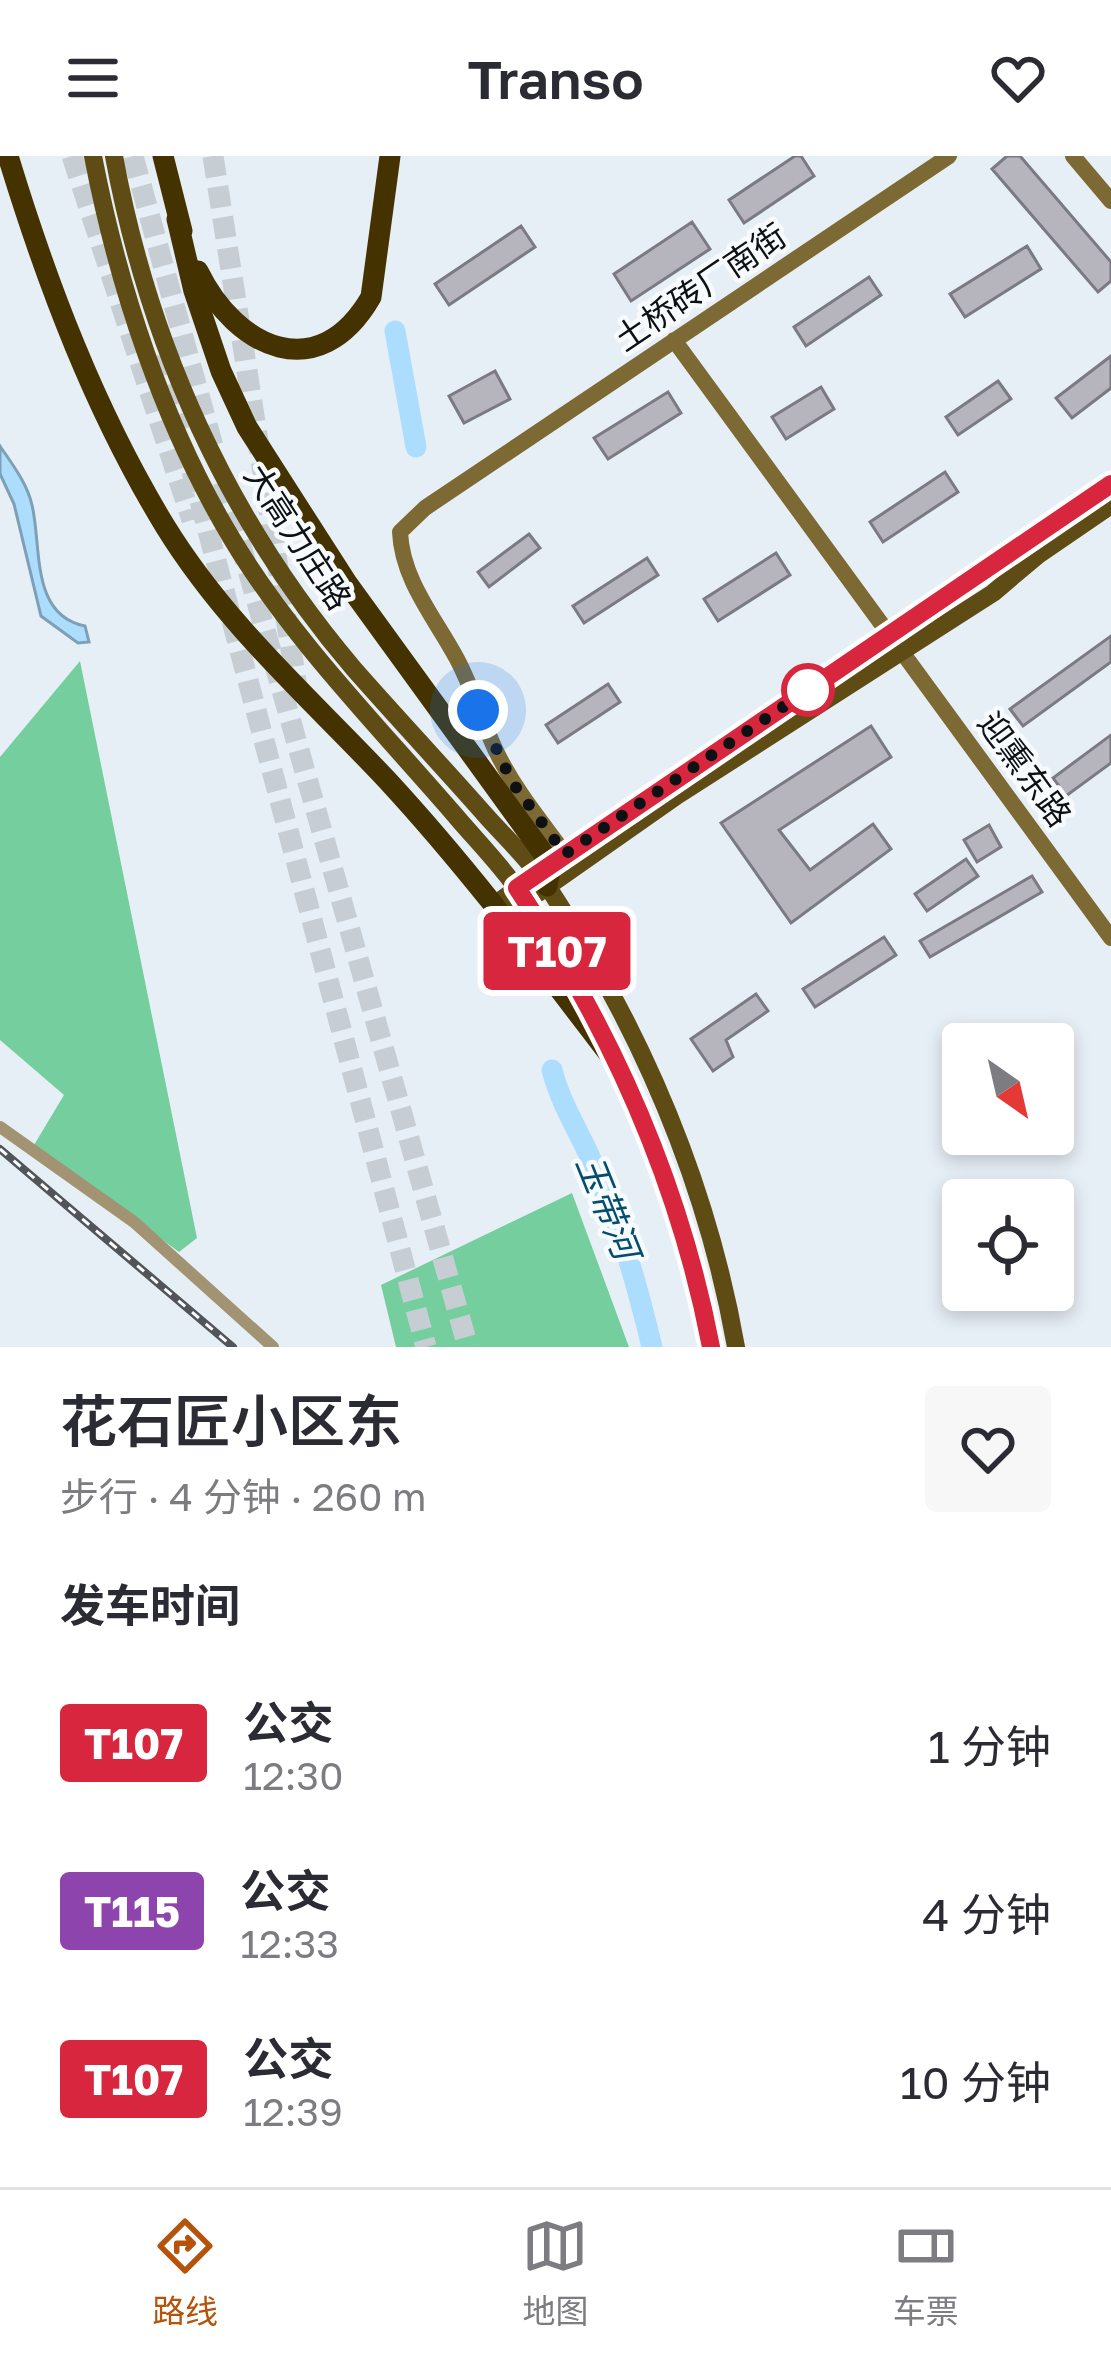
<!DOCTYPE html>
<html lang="zh">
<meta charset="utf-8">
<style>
body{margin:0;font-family:"Golos Text","Noto Sans SC",sans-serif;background:#f7f7f7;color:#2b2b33;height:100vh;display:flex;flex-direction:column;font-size:45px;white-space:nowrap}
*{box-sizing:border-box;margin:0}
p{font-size:39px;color:#7c7c81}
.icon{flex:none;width:66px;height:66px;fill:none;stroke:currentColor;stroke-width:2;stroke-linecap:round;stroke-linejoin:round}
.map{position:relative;height:1191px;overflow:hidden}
.sheet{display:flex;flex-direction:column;background:#fff;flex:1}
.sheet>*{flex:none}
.badge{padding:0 24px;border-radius:9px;font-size:42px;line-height:78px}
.needle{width:78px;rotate:146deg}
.fabs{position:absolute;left:942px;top:867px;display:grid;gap:24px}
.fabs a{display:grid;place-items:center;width:132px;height:132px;border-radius:12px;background:#fff;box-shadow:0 6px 18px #0003;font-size:60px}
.you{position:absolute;width:60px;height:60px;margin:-30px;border:9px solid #fff;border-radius:50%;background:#1a73e8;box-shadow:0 0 0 18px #1a73e833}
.map>.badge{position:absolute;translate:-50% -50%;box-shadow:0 0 0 6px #fff}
h2{padding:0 60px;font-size:45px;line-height:108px}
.round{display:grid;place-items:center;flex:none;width:126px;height:126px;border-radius:12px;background:#f7f7f7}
.overview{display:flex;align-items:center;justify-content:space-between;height:204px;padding:0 60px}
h1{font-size:57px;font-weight:600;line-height:90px}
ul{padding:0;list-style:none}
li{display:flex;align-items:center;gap:36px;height:168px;padding:0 60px}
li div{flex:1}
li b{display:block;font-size:45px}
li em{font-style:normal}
li .badge{min-width:132px;font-weight:700;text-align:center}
header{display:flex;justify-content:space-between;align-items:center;height:156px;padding:0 60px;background:#fff;font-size:54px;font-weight:600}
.dock{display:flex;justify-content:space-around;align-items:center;height:168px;border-top:3px solid #e1e1e2;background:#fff;font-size:33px;color:#7c7c81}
.dock a{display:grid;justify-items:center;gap:6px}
.dock .current{color:#b45309}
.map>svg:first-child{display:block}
.forest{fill:#74ce9e}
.water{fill:#adddfd;stroke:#7da0b7;stroke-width:3}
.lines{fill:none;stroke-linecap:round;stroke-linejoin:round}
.river{stroke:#adddfd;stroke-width:21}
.building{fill:#b6b4bd;stroke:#7b7a82;stroke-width:3}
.highway-tunnel{stroke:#c6ced4;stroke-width:21;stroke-dasharray:21 10;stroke-linecap:butt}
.street{stroke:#a29472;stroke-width:12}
.secondary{stroke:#7d6934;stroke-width:16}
.primary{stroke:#5f4c14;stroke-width:18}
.highway{stroke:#443301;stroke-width:21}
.rail-casing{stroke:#515559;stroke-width:8}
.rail{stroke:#f8fbfe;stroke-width:3;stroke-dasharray:9;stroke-linecap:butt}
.line-casing{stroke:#fff;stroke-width:27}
.line{stroke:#d7263d;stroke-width:18}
.walk{stroke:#0e1113;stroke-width:12;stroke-dasharray:0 21.6}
.stop-dot{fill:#fff;stroke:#d7263d;stroke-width:6}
.labels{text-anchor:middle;stroke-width:9;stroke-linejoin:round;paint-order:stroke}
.street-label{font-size:33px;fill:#0e1113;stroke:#f8fbfe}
.water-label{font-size:36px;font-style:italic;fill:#054d6f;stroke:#f8fbfe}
</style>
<header><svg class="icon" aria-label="menu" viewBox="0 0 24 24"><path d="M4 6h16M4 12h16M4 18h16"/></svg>Transo<svg class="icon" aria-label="heart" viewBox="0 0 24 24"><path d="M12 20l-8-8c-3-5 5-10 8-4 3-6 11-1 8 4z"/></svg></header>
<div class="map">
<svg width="1111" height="1191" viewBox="0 0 1111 1191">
<rect width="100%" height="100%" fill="#e7eff6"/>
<path class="forest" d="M80 505 197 1082 179 1096 34 989 64 939 0 884V601Z
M572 1037 629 1191H396L381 1129Z"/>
<path class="water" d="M0 290C12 308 27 327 32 349 42 391 30 459 85 470L89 486 78 487 41 460 14 348 0 318Z"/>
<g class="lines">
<path class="river" d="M395 175 416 291
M552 914C561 949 580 977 594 1010 620 1068 637 1129 652 1191"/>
</g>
<path class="building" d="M795 0H801L814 20 744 67 729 44Z
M1007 0H1020L1111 106V125L1098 136 992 13Z
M692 66 710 93 631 145 614 118Z
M521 70 535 91 449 149 435 128Z
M1027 90 1041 113 965 161 950 138Z
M869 121 881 139 806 190 794 171Z
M1111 200V232L1072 262 1056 242Z
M495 215 510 243 464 267 449 240Z
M998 225 1011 243 958 279 946 261Z
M821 231 834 253 786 283 772 261Z
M668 236 681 257 608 303 594 282Z
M945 316 958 336 883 386 870 366Z
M529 378 540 392 489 431 478 416Z
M776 397 790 419 718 465 704 443Z
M647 402 658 419 584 467 573 450Z
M1111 480V506L1023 570 1010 553Z
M608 528 620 546 558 587 546 569Z
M871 570 891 601 779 674 810 714 873 668 891 693 791 767 721 667Z
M1111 579V607L1066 640 1053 622Z
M989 669 1001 691 977 706 964 684Z
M966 703 978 720 927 755 915 738Z
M1032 720 1042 736 930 801 920 785Z
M884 781 896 799 815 851 803 833Z
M756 838 768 855 726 884 733 901 713 915 691 883Z"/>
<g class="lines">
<path class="highway-tunnel" d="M72 0 192 364
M133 0 213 290
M213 0 298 538
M163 198 182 273
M192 315 426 1191
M223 326 468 1191"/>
<path class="street" d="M0 971 134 1066 273 1191"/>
<path class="secondary" d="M1073 0 1111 45
M674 184 1111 782
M565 698C541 665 515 634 497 597 482 566 473 533 457 503 435 462 402 424 400 376L425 352 949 0"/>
<path class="primary" d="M93 0C118 130 163 268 232 383 292 483 377 569 454 658 475 683 499 707 518 734 615 870 679 1028 711 1191
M114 0C149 190 228 365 354 513 398 563 444 612 488 662 508 684 531 706 548 731 639 870 707 1026 736 1191
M494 749 637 647 1111 328
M504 761 678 639 993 437 1038 399 1111 349"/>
<path class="highway" d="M8 0C47 128 95 255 165 370 226 469 308 540 387 624 472 716 546 816 622 915
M163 0 182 75
M177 63 194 135 221 215 247 271 347 427 551 708 547 730
M198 115C236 193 319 231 371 141L390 0"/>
<g class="rail-casing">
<path id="rail" d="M0 993 233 1191"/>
</g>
<use href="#rail" class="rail"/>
</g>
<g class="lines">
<g class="line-casing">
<path id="line" d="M711 1191C679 1024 611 873 517 732L1111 328"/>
</g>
<use href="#line" class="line"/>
<path class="walk" d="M478 554 512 626 565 698 808 534"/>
</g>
<circle class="stop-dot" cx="808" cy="534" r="24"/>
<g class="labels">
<g class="street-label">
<text transform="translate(700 131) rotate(-34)" y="12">土桥砖厂南街</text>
<text transform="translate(298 381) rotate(57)" y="12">大高力庄路</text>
<text transform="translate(1025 613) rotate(54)" y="12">迎熏东路</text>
</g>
<g class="water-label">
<text transform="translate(608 1051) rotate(68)" y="13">玉带河</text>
</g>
</g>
</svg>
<div class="fabs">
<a><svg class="needle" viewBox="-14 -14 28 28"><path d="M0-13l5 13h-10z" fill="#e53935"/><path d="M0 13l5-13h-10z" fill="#7c7c81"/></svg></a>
<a><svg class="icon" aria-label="locate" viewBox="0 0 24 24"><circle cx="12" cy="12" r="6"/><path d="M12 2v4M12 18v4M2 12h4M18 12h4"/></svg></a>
</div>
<div class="you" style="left:478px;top:554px"></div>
<b class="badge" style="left:557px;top:795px;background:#d7263d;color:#fff">T107</b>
</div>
<section class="sheet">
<div class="overview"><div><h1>花石匠小区东</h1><p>步行 · 4 分钟 · 260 m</p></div><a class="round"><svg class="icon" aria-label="heart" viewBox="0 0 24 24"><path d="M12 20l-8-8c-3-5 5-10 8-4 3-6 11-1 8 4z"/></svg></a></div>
<h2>发车时间</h2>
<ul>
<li><span class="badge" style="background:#d7263d;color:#fff">T107</span><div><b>公交</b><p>12:30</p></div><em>1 分钟</em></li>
<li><span class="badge" style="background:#8e44ad;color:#fff">T115</span><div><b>公交</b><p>12:33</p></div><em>4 分钟</em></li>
<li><span class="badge" style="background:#d7263d;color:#fff">T107</span><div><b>公交</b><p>12:39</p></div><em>10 分钟</em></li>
</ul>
</section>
<nav class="dock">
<a class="current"><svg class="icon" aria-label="directions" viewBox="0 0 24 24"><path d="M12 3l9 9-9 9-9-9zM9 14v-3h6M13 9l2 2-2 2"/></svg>路线</a>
<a><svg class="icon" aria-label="map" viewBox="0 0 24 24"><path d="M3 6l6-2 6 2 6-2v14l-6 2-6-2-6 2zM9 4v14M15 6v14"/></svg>地图</a>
<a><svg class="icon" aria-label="tickets" viewBox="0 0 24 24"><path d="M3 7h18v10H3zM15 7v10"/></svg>车票</a>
</nav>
